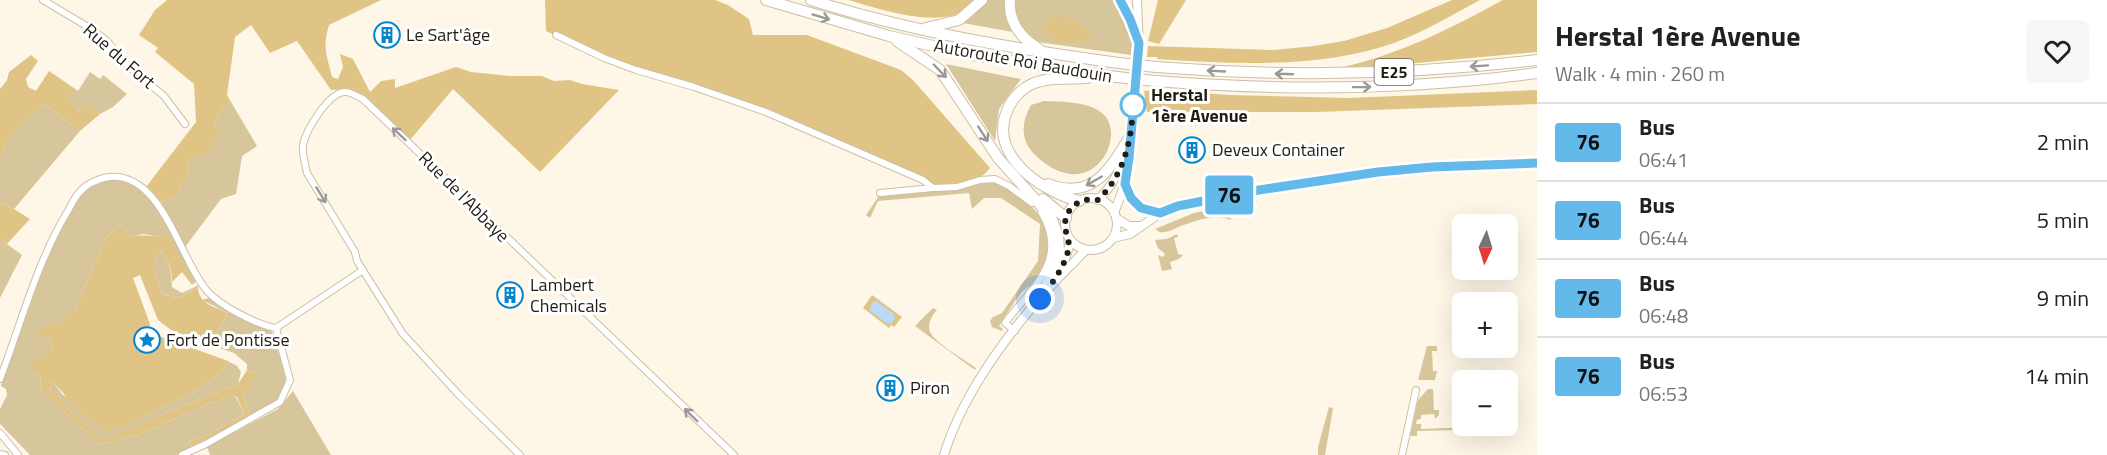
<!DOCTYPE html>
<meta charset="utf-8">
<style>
body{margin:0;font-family:"Titillium Web",sans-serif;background:#f6f6f6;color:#202124;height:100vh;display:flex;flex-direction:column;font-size:22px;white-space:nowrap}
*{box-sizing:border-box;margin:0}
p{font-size:20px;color:#757577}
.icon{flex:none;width:33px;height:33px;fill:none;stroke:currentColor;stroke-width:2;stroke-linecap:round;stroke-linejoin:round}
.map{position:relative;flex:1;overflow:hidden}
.drawer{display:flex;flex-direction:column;background:#fff;width:570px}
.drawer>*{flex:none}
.badge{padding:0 12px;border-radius:4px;font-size:21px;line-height:39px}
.needle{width:39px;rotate:184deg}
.tools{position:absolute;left:1452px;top:214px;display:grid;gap:12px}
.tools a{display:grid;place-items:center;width:66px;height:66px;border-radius:9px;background:#fff;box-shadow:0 6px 24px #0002;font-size:30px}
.you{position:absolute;width:30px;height:30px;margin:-15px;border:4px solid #fff;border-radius:50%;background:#1a73e8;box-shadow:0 0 0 9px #1a73e833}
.map>.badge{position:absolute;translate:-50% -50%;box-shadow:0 0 0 3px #fff}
.round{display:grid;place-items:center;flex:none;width:63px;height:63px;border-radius:9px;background:#f6f6f6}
.overview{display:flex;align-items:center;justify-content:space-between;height:102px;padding:0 18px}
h1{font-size:28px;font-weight:700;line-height:45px}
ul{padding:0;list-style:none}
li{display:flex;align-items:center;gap:18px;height:78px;padding:0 18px;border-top:2px solid #e0e0e0}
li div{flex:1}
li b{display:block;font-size:22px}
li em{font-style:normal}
li .badge{min-width:66px;font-weight:700;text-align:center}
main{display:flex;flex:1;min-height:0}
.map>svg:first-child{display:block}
.green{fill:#d7c59b}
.forest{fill:#dfc485}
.water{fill:#badbf7}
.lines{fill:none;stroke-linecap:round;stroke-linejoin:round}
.street-casing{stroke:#cbc0a7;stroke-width:8}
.secondary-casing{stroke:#cbc0a7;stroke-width:10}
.highway-casing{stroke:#cbc0a7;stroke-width:12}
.street{stroke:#fff;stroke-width:6}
.secondary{stroke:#fff;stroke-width:8}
.highway{stroke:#fff;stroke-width:10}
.highway-bridge-casing{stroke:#cbc0a7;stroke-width:12;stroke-linecap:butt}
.highway-bridge{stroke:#fff;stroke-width:10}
.oneway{stroke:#9b9995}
.line-casing{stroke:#fff;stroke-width:14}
.line{stroke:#63b9e9;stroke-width:9}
.walk{stroke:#211d13;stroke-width:6;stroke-dasharray:0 10.8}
.stop-dot{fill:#fff;stroke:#63b9e9;stroke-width:3}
.labels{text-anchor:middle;stroke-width:6;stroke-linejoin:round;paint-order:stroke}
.shield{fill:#fff;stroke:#64615a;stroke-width:1.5}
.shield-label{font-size:16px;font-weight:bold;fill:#211d13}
.poi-label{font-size:18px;fill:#211d13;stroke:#fff;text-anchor:start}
.street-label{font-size:18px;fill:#211d13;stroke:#fff}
.stop-label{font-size:18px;font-weight:bold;fill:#211d13;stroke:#fff;text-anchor:start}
</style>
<main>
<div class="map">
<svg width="1537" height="455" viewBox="0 0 1537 455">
<rect width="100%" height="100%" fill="#fef7e7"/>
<path class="green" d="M985 0H1006L1013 32 963 23Z
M1013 0H1116L1119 3 1133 37 1131 55 1037 42C1022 35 1012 18 1013 0Z
M946 64 1021 79 999 109 995 141Z
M90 72 100 79 103 75 127 94 113 107 100 114 89 104 79 112 66 96 78 91Z
M1044 101C1061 102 1088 101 1102 113 1129 134 1092 209 1035 155 1020 140 1021 123 1031 105Z
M231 102 257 146 242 156 236 194 221 199 185 247 161 202 176 196 187 175 189 160 220 128 213 127 221 108Z
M45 104 80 131 14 209 0 203V157L12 133Z
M115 179C158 185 178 248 196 282L193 284 184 267 161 237 143 234 131 237 120 225 106 238 74 312 63 324 47 336 52 345 51 351 34 371 40 377 42 392 100 444 139 435 210 403 235 396 245 414 203 437 189 441 192 447 177 455H30L0 424V409L7 395 6 389 1 386C18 334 35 283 58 234 66 219 73 202 85 191 93 183 104 180 115 179Z
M989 182C1006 185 1020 194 1032 207 1052 228 1053 256 1037 279 1033 284 1028 287 1023 291 1014 301 1007 314 999 326L1003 329 1002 331 992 327 990 321 993 317 1002 313 1038 261 1040 224 1001 198H984L972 209 969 193 878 201 870 218 866 215 879 196 960 189Z
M1256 200 1257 202 1228 207 1231 220C1214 213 1195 221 1178 227 1174 229 1169 232 1164 232 1159 233 1159 231 1155 229L1194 213Z
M1177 234 1178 237 1174 238 1178 254 1183 255 1179 259 1170 262 1172 269 1162 271 1158 255 1163 257 1165 254 1158 248 1155 240 1167 239Z
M0 239 22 255 0 298Z
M161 251C171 259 171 275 172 287L182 293 199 285 198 288 190 291 180 297 162 295 153 264Z
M208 298 272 332C275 352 296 380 279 399 272 407 259 411 250 416L242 391 256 373 247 370V364L234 353 210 345 228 313 202 300Z
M933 308 937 310C932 316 927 323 930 332 935 343 965 360 976 368L975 370 915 326Z
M1427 346H1437V351H1432L1433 371H1437L1435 380H1418Z
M228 361 237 366 241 372 238 384 178 408 103 442 65 406 50 389 53 382 63 395 132 423 192 393 222 372Z
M1428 389H1433L1434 410H1439V415L1435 419 1434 414 1421 415V419L1417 420 1416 424H1421V429L1497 426V429L1417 431V436H1410L1418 400Z
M293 391 331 455H210L207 447 278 409Z
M1329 407 1333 408 1325 455H1318V447Z"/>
<path class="forest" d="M167 0H381L329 25C322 47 327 56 332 77L338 79 343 67 340 54 353 59 370 92 381 81 395 79V88L456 67 471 72 511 76H542L554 81 570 80 582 84 619 90 540 172 453 89 410 140 364 96C353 90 343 89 331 90L297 41 270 53 251 25 235 37 227 95 231 102 221 108 213 127 220 128 209 151 189 160 187 175 176 196 161 202 146 187 196 122 194 84 155 52 158 48 139 35 155 10Z
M545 0H715L728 5 749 19 753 35H807L901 70 913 80 990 168C975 187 951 185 929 184L766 112 604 58 546 31Z
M848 0H975C953 35 880 9 848 0Z
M1158 0H1186L1159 44 1148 41Z
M1452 0H1480C1452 15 1424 32 1394 43 1319 69 1235 64 1157 59V57H1147L1148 46 1274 50 1314 46 1344 41 1387 28Z
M1503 0H1537V52L1383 66 1340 68C1403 53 1447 30 1503 0Z
M1059 16C1070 18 1085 25 1091 34V39L1076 43 1055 42 1043 32 1047 19Z
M31 55 38 61 26 79 28 87 36 91 49 71 78 91 67 96 79 112 89 103 100 114 80 131 45 104 12 133 0 157V89L7 80 9 72Z
M1154 90 1230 95 1349 98 1537 90V104L1316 112H1147L1144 91Z
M0 203 14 209 30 219 7 244 0 239Z
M120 225 131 237C146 233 156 238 169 236L193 284 192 285 182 272 172 282C172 272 169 257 161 251L153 264 162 295 180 297 190 291 198 288C199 304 215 307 228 313L210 345 171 330 158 320 140 275 133 278 150 324 148 332 228 361 222 372 192 393 132 423 106 432 84 416 53 382 50 389 65 403V406L103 441 178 408 238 384 247 370 256 373 251 388 242 391 250 416 192 447 189 441 203 437 245 414 236 396 210 403 139 435 100 444 42 392 40 377 34 371 30 363 51 351 52 345 47 336 35 338V332L51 323 63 324V315L74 312 106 238Z
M872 295 902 317 894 327 891 325 889 328 863 308Z"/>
<path class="water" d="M876 301 894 314 895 319 892 323 888 324 869 310 873 302Z"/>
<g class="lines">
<g class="street-casing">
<path id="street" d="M43 0 93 30 107 41 129 67 164 96 185 124
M556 35 604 58 636 70 694 87 766 112 923 180 933 188 957 187 980 180 995 179 1009 186 1032 203
M880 193 933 188
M276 328 363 270
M1015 331 1005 323C1032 287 1070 260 1041 212
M0 379C21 324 36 265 66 214 70 208 73 200 78 194 85 185 97 179 109 177 162 171 180 261 208 292 221 306 257 325 276 328
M0 433 18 455
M0 454 5 455
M182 455 206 444 280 402 290 380 276 328
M520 455 459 395 403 334 357 261 355 252 307 173C305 164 302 154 303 145 306 130 329 91 346 92 351 92 358 97 363 99 486 218 610 336 734 455
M1402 455 1416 390"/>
</g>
<g class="secondary-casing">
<path id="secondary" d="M1120 0 1137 38
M1125 184C1131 203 1141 209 1160 213
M1065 224a26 26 0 1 1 52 0a26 26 0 1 1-52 0Z
M1098 200C1113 185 1120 171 1126 151
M1114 213 1125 184 1129 158 1139 48 1137 0
M1116 218 1129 226H1141
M1113 238 1130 234 1165 210 1259 190 1378 172 1432 167 1537 163
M1055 277 1065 259 1071 240
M944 455C964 388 1021 315 1070 266 1076 261 1080 255 1086 250"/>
</g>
<g class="highway-casing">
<path id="highway" d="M766 0 889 36 973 55 1117 77
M811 0C911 32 1016 49 1119 63
M1010 0C1008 23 1021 38 1039 49
M926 28 959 20 982 0
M897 41 940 70 998 158 1051 217 1058 236 1059 251 1054 268 1040 299
M1156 67C1284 77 1410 75 1537 60
M1155 81C1282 91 1411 90 1537 73
M1048 184C1091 201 1111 170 1130 136
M1043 199 1066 218
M1079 201C1043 192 988 156 1007 111 1011 100 1021 89 1032 84 1048 77 1070 79 1087 78"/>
</g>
<use href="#street" class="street"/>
<use href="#secondary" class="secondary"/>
<use href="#highway" class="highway"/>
<g class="highway-bridge-casing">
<path id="highway-bridge" d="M1119 63 1156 67
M1117 77 1155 81"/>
</g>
<use href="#highway-bridge" class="highway-bridge"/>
</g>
<defs><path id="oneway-shaft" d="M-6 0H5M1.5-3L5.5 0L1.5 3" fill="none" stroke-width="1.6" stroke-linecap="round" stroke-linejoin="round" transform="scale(1.5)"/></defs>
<g class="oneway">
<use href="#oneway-shaft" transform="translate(821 17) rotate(17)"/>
<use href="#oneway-shaft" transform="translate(1479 66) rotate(176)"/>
<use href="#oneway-shaft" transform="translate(940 71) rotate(46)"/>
<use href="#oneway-shaft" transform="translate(1216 71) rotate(-177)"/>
<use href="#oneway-shaft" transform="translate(1284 74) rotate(-178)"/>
<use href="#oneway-shaft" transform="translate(1362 87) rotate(-1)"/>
<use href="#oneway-shaft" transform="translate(399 134) rotate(-137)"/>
<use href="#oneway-shaft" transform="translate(983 134) rotate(57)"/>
<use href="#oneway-shaft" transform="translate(1094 181) rotate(150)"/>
<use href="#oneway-shaft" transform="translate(321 195) rotate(59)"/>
<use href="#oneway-shaft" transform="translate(691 415) rotate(-136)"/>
</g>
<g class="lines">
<g class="line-casing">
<path id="line" d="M1120 0 1130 19 1139 43 1129 158 1125 184 1131 198 1141 208 1160 213 1178 206 1259 190 1378 172 1432 167 1537 163"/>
</g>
<use href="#line" class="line"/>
<path class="walk" d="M1040 299C1051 285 1064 268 1068 251 1071 240 1065 235 1065 224 1066 206 1082 197 1098 200 1124 175 1132 140 1133 105"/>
</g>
<defs>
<g id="building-ring" transform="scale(1.35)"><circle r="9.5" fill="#fff" stroke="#0484cc" stroke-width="1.5"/><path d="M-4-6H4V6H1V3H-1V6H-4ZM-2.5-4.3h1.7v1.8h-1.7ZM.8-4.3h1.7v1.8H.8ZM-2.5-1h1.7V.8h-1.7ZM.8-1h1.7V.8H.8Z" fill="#0484cc"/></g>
<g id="sight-ring" transform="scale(1.35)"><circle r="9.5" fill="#fff" stroke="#0484cc" stroke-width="1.5"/><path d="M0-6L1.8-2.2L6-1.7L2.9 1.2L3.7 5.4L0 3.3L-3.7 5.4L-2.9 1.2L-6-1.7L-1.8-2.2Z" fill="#0484cc"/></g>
</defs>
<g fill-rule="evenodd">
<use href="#building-ring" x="387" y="35"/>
<use href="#building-ring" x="1192" y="150"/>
<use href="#building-ring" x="510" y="295"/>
<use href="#sight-ring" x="147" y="340"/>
<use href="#building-ring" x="890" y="388"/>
</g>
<circle class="stop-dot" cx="1133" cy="105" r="12"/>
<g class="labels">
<rect class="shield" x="1374.5" y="59" width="39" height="26" rx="4.5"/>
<g class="shield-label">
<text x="1394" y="78">E25</text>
</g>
<g class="poi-label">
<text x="406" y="41">Le Sart'âge</text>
<text x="1212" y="156">Deveux Container</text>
<text x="530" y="291">Lambert<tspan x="530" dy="21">Chemicals</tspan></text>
<text x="166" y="346">Fort de Pontisse</text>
<text x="910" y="394">Piron</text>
</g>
<g class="street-label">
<text transform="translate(119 56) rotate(41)" y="6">Rue du Fort</text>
<text transform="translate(1023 61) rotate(10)" y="6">Autoroute Roi Baudouin</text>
<text transform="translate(464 197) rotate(45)" y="6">Rue de l'Abbaye</text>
</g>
<g class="stop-label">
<text x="1151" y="101">Herstal<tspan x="1151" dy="21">1ère Avenue</tspan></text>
</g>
</g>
</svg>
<div class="tools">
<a><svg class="needle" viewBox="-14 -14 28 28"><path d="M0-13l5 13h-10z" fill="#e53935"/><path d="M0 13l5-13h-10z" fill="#757577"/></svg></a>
<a>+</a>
<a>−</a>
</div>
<div class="you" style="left:1040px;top:299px"></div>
<b class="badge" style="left:1229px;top:195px;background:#63b9e9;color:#111">76</b>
</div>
<section class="drawer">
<div class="overview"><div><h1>Herstal 1ère Avenue</h1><p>Walk · 4 min · 260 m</p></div><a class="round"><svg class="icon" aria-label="heart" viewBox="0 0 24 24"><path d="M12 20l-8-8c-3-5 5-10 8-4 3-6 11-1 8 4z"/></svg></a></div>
<ul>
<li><span class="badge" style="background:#63b9e9;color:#111">76</span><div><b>Bus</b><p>06:41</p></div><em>2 min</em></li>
<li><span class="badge" style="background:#63b9e9;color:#111">76</span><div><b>Bus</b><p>06:44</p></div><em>5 min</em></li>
<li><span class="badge" style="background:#63b9e9;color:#111">76</span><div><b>Bus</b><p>06:48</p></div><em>9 min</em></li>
<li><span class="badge" style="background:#63b9e9;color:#111">76</span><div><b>Bus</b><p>06:53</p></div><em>14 min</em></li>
</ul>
</section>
</main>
